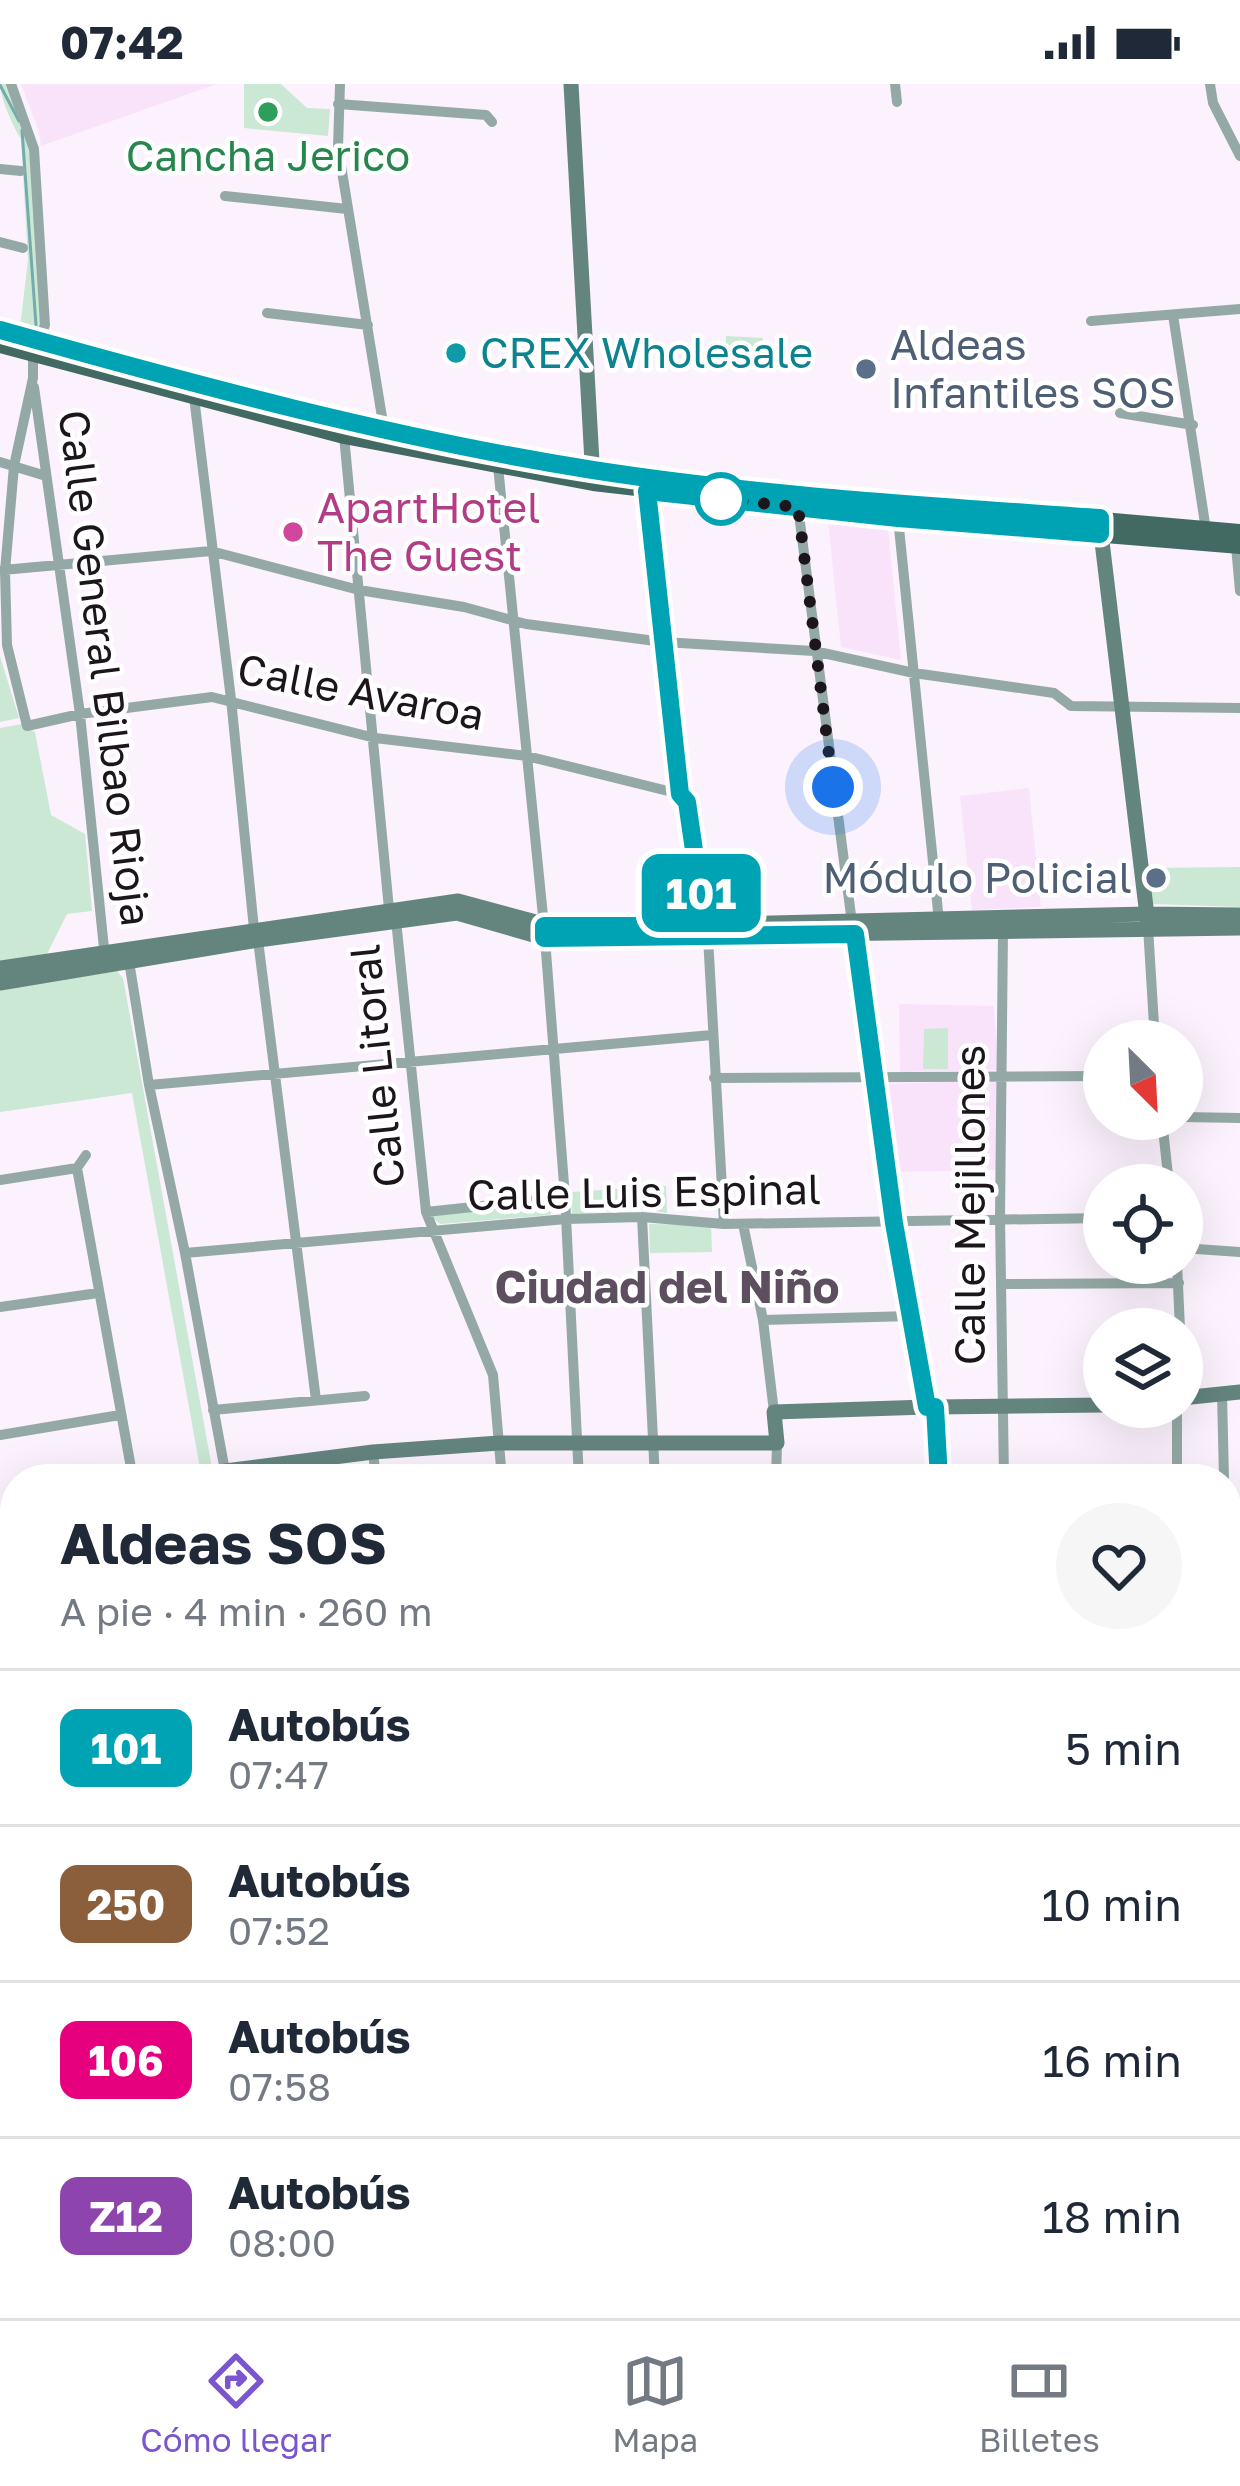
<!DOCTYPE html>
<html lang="es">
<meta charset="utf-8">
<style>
body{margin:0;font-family:"Golos Text",sans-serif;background:#f6f6f7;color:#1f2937;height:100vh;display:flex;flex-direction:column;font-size:45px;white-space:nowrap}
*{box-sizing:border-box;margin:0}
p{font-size:39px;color:#747a83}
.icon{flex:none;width:66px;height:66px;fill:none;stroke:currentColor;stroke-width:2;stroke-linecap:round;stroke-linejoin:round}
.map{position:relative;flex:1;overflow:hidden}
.side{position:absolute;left:0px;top:1380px;width:1242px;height:855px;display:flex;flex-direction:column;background:#fff;border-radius:48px 48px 0 0;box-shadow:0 12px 48px #0002}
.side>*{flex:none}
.badge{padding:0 24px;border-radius:18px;font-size:42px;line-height:78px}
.needle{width:78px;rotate:156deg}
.controls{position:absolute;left:1083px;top:936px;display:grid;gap:24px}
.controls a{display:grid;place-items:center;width:120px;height:120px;border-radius:50%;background:#fff;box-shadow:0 12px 48px #0002;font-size:60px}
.you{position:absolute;width:60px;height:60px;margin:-30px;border:9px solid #fff;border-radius:50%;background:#1a73e8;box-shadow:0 0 0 18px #1a73e833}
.map>.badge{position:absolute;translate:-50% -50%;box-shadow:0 0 0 6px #fff}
.round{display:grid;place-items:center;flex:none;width:126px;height:126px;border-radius:63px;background:#f6f6f7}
.head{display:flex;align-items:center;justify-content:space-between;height:204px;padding:0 60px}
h1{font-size:57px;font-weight:700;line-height:90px}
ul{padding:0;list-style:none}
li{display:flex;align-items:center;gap:36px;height:156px;padding:0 60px;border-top:3px solid #e0e1e3}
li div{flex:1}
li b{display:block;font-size:45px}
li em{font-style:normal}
li .badge{min-width:132px;font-weight:700;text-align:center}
.status{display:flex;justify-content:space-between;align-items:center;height:84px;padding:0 60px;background:#fff;direction:ltr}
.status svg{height:33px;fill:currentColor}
.dock{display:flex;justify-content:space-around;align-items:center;height:168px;border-top:3px solid #e0e1e3;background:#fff;font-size:33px;color:#747a83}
.dock a{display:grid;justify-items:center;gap:6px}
.dock .on{color:#7b55ce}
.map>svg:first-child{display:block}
.built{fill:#f9e3fb}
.green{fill:#cae8d3}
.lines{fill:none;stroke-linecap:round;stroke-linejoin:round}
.stream{stroke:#76aaad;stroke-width:3}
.canal{stroke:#76aaad;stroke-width:10}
.street{stroke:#94a9a5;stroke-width:10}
.secondary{stroke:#64847e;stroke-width:15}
.primary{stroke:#426a62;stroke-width:16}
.line-casing{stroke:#fff;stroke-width:27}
.line{stroke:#00a3b4;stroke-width:18}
.walk{stroke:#1c161c;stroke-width:12;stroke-dasharray:0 21.6}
.leisure-dot{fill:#2e9e5b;stroke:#fff;stroke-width:4.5}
.culture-dot{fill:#0f9aa8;stroke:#fff;stroke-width:4.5}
.service-dot{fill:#5c6f8a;stroke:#fff;stroke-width:4.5}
.stop-dot{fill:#fff;stroke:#00a3b4;stroke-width:6}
.hotel-dot{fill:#d1479c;stroke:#fff;stroke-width:4.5}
.labels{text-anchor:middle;stroke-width:9;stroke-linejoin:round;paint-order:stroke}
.leisure-label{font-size:42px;fill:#27864d;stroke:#fff}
.service-label{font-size:42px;fill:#4e5e75;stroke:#fff;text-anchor:start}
.culture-label{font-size:42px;fill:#0d838f;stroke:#fff;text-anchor:start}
.hotel-label{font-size:42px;fill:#b23c85;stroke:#fff;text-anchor:start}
.street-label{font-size:42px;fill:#1c161c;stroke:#fff}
.neighbourhood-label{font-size:45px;font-weight:bold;fill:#5d4f5f;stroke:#fff}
</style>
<div class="status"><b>07:42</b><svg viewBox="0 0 49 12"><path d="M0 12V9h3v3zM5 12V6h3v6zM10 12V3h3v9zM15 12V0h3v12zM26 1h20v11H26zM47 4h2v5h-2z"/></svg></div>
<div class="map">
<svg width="1240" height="2234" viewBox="0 0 1240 2234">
<rect width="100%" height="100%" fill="#fcf2fd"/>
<path class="built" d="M21 0H217L41 62 39 47Z
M828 437 888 445 901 576 841 563Z
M1029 704 1041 823 972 826 960 712Z
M899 920 994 922 998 986 900 988Z
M997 996 996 1086 895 1088 882 1007 887 1000Z"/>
<path class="green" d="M0 0H6C43 65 36 166 41 240L36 247 20 243 28 176 21 55C13 43 0 13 0 0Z
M244 0H281L307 24 330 25 328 52 244 44Z
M726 252 763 254 762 274 725 272Z
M0 572 19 634 0 638Z
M22 640 35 648 51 731 85 750 92 827 67 830 47 870 0 877V644Z
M1240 783V823L1152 820 1147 784Z
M117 887 123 894 214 1395H202L132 1009 0 1028V905Z
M948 944V985H923L924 945Z
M666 1102 667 1129 642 1125 572 1130 571 1108Z
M553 1119 556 1124 549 1131 440 1140 432 1133 434 1128Z
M649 1140 711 1141 712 1168 650 1169Z
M0 1731 15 1765V1812L0 1781Z
M1227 2132 1240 2133V2234H1109V2220H1227Z"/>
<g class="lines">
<path class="stream" d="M0 1 19 37
M22 46 36 241"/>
<path class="canal" d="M0 1765 15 1797
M215 2220 222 2234"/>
<path class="street" d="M11 0 34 65 45 241 33 270V294L14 382 5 487 7 561 27 642 80 630 212 613 375 654 527 672 680 710
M340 0 338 63 382 333 380 346
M895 0 897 18
M1210 0 1213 19 1240 72
M338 20 486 31 492 38
M0 85 21 87
M225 112 347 125
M0 158 23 164
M267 229 368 241
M1173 231 1206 446
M1091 237 1240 225
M34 303 80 630 105 874
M194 313 231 615 254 845
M1120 329 1193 341
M344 352 389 825
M0 378 46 392
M498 382 544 842 565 1113 579 1395
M647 401 680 710 687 718 705 841
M798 423 852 839
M898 434 939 837
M1236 462 1240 507
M3 486 211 467 359 506 464 523 526 540 663 558 814 567 914 589 1054 609 1071 622 1240 624
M396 836 426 1128 493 1291 502 1395
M1148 843 1155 957
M1003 847 1000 1133 1004 1395
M855 851 894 1139 927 1323H935L939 1395
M708 853 724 1140
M258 856 316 1316
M128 871 149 1001 185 1169 225 1387
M714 994 1104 992
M149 1001 712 951
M1182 1033 1240 1034
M1162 1035 1169 1101
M77 1084 133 1395
M0 1096 77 1084 86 1071
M426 1128 565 1113
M642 1133 655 1395
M743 1140 763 1236 774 1328
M1182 1164 1240 1168
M185 1169 566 1135 642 1133 724 1140 1104 1134
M1177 1179 1180 1245
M1001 1200 1179 1199
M0 1223 98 1209
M763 1236 911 1232
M1222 1310 1224 1395
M213 1326 365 1312
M0 1351 120 1331
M373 1368 376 1395
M776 1395 777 1359
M1177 1395V1323
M1227 1458H1240
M0 1480 15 1477
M0 1603 15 1600
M1227 1612H1240
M7 1728 15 1726
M1227 1740H1240
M1227 1825 1240 1826
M0 1870 15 1865
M1227 1906 1240 1907
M1227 1990H1240
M0 2036 15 2032
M1227 2073H1240
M1227 2126 1240 2127
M0 2169 15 2165
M517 2220 533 2234
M627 2220 629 2234
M846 2220 976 2234
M291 2224 292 2220
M0 2225 6 2234
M786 2234V2220
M1042 2234 1043 2220"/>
<path class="secondary" d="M571 0 593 396
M1100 441 1148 840
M0 884 458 817 558 844 1147 830 1240 831
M0 899 258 856 457 829 544 854 1240 844
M1182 1314 1240 1308
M935 1323 1104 1321
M226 1395 225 1387 373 1368 499 1359H777L774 1328 927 1323
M0 1954 15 1950"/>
<path class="primary" d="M0 246 194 301 346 339 594 386 896 418 1240 448
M0 261 344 352 593 399 898 434 1240 462"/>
</g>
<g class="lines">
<g class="line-casing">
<path id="line" d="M0 246C196 301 391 354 593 386 760 412 931 422 1100 434V450L898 434 647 407 680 710 687 718 705 842H544V854L855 850 894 1139 927 1323H935L939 1395"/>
</g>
<use href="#line" class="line"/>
<path class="walk" d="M721 415 798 423 833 703"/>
</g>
<circle class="leisure-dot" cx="268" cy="28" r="12"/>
<circle class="culture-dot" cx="456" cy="269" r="12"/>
<g class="service-dot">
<circle cx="866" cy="285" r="12"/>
<circle cx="1156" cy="794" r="12"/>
</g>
<circle class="stop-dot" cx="721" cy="415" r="24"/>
<circle class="hotel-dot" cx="293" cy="448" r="12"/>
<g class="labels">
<g class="leisure-label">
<text x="268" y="87">Cancha Jerico</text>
</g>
<g class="service-label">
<text x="890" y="276">Aldeas<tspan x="890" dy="48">Infantiles SOS</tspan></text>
<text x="1132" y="809" text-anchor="end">Módulo Policial</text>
</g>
<g class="culture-label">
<text x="480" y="284">CREX Wholesale</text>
</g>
<g class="hotel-label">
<text x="317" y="439">ApartHotel<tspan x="317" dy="48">The Guest</tspan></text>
</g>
<g class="street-label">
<text transform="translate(105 584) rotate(83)" y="15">Calle General Bilbao Rioja</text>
<text transform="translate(361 608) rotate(11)" y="15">Calle Avaroa</text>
<text transform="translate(377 982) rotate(-96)" y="15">Calle Litoral</text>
<text transform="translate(644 1108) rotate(-1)" y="15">Calle Luis Espinal</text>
<text transform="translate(970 1121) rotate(-90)" y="15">Calle Mejillones</text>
</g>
<g class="neighbourhood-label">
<text x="667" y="1219">Ciudad del Niño</text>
</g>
</g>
</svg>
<div class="controls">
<a><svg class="needle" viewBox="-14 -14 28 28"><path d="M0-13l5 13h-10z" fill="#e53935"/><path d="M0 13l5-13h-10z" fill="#747a83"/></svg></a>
<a><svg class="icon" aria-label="locate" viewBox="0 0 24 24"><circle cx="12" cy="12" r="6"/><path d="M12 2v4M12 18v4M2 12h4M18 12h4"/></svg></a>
<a><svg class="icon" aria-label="layers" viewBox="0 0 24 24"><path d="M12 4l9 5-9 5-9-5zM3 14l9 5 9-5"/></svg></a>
</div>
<div class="you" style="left:833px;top:703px"></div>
<b class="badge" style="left:701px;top:809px;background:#00a3b4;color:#fff">101</b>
<section class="side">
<div class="head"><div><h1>Aldeas SOS</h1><p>A pie · 4 min · 260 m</p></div><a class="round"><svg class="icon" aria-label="heart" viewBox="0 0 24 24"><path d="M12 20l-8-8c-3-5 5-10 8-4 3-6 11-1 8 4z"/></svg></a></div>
<ul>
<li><span class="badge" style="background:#00a3b4;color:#fff">101</span><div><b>Autobús</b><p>07:47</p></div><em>5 min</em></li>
<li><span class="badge" style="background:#8b5e3c;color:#fff">250</span><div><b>Autobús</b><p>07:52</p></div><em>10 min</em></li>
<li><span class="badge" style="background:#e6007e;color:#fff">106</span><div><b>Autobús</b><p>07:58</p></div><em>16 min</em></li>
<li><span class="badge" style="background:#8e44ad;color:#fff">Z12</span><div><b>Autobús</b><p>08:00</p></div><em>18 min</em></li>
</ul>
</section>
</div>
<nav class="dock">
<a class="on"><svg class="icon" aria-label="directions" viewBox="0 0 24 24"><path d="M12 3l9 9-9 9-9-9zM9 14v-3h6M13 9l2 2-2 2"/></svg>Cómo llegar</a>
<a><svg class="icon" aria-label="map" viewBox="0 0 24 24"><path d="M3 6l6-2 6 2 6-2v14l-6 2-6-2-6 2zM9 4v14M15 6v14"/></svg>Mapa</a>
<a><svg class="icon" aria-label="tickets" viewBox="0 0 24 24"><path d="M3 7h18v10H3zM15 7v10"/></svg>Billetes</a>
</nav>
